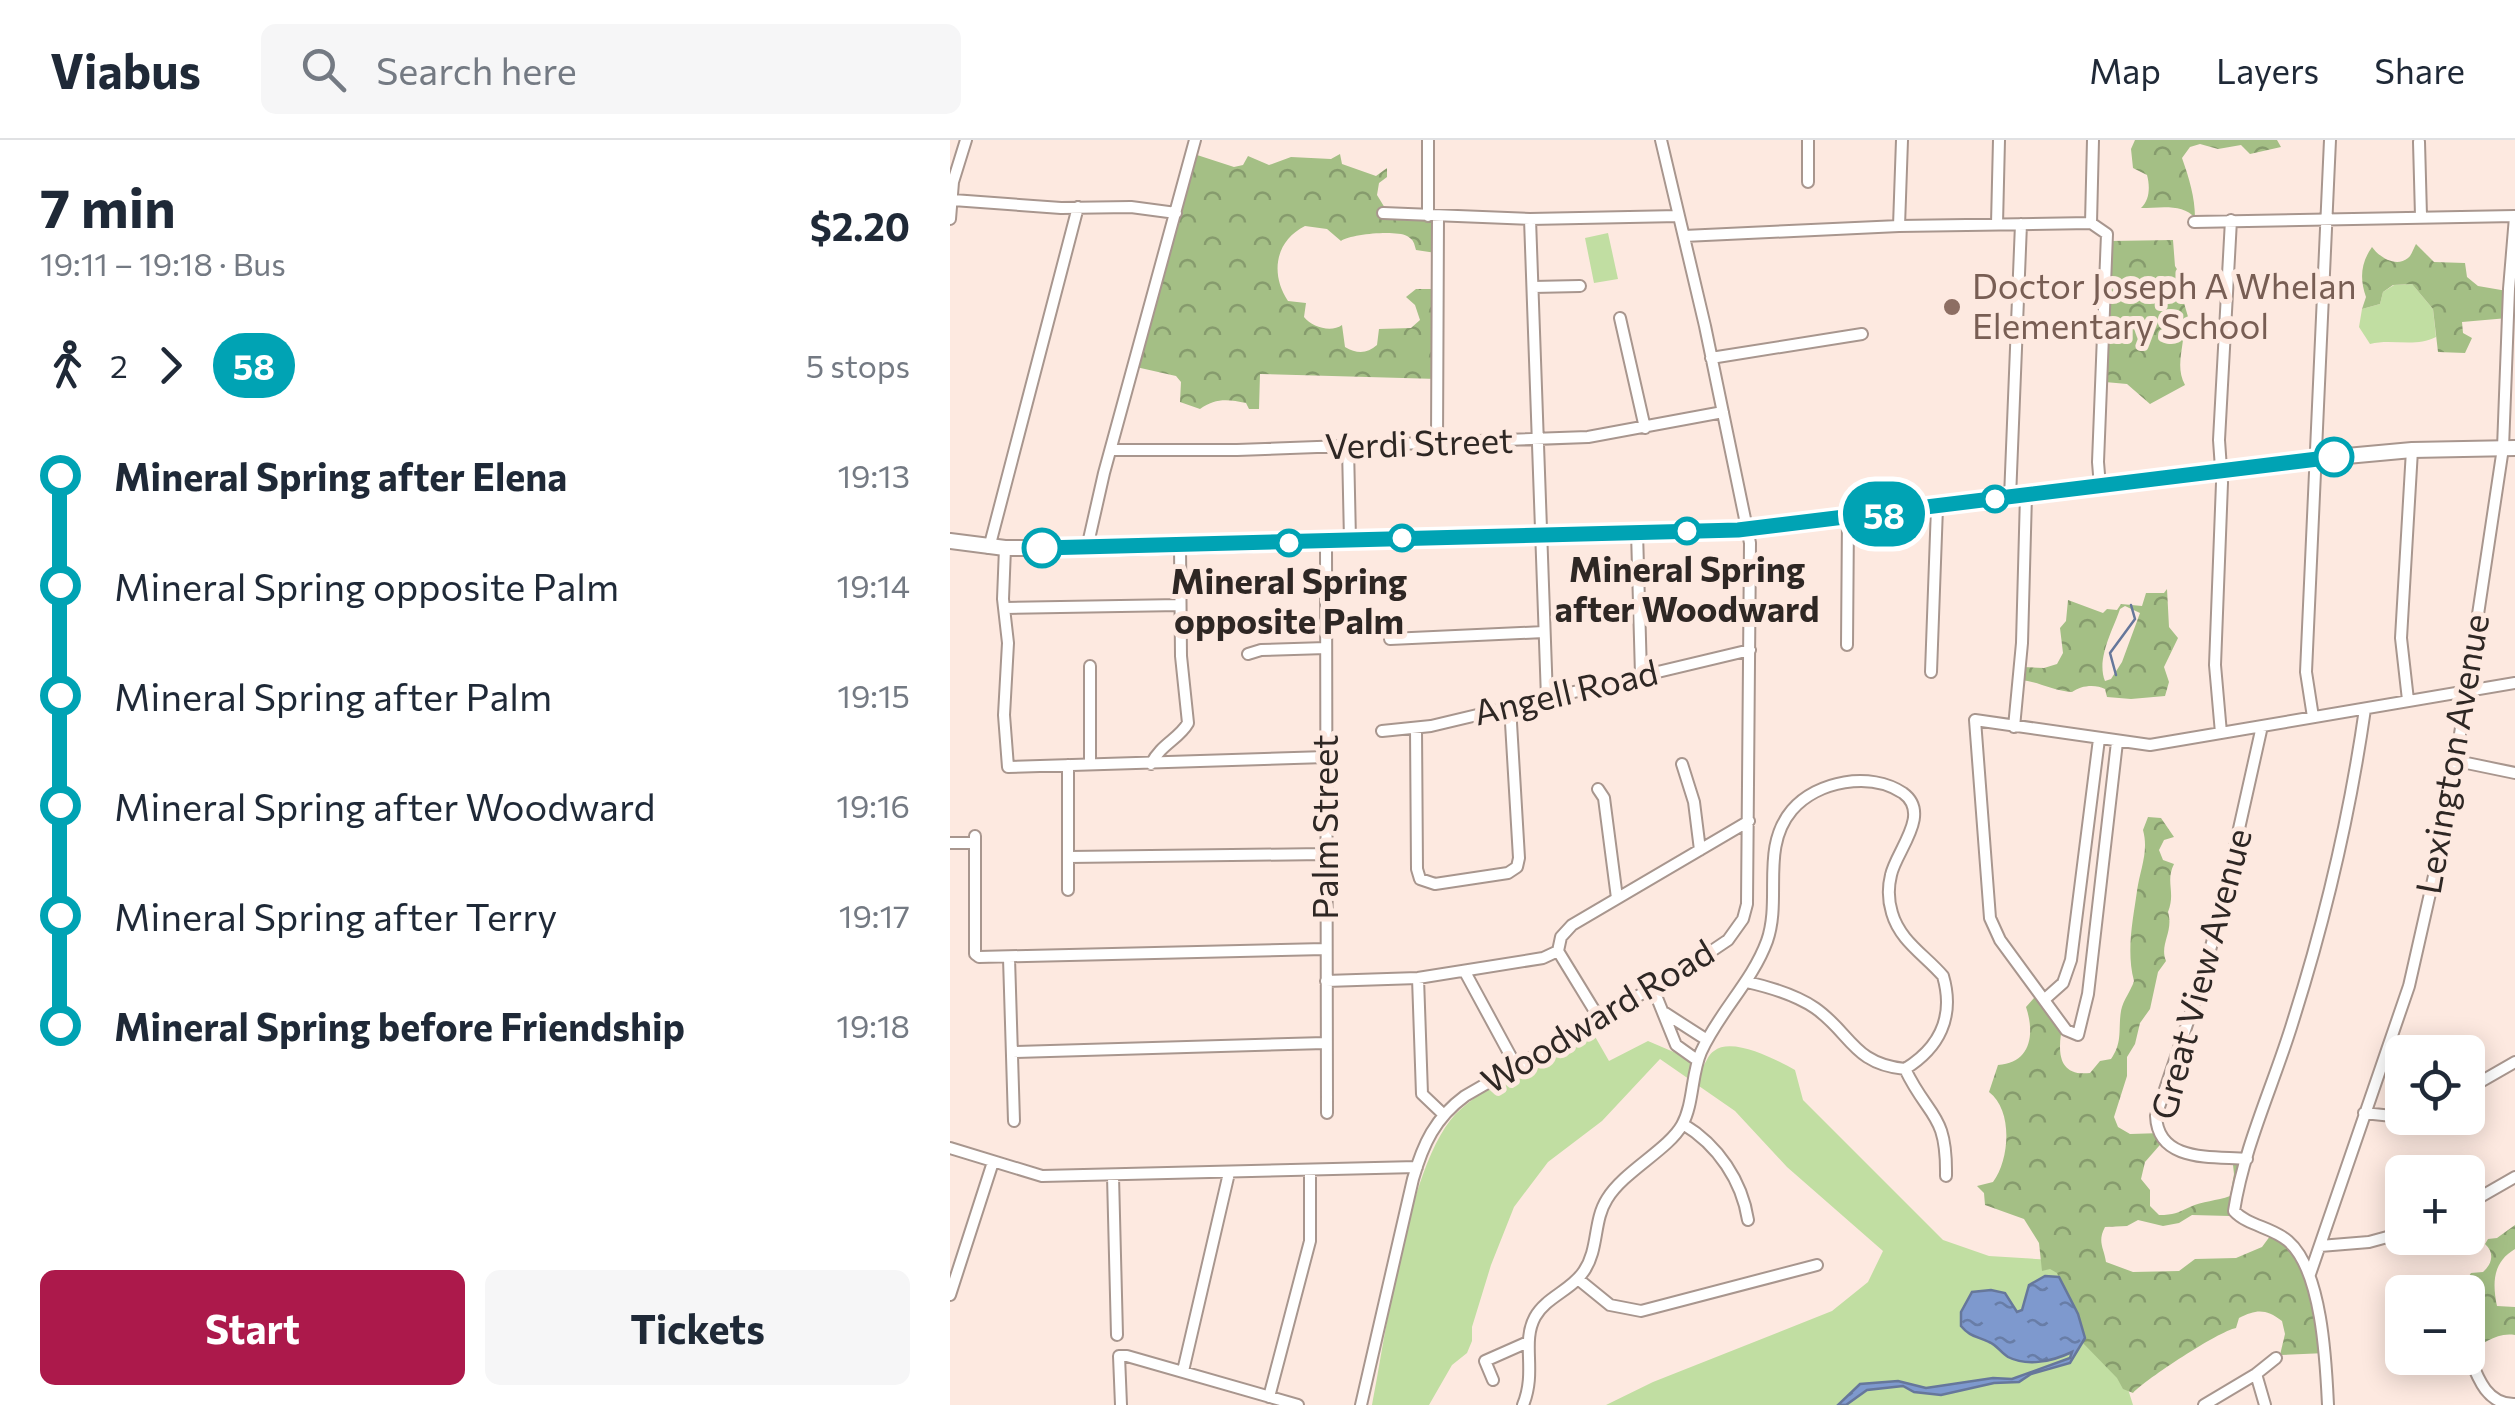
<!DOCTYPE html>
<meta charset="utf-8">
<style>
body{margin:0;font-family:Commissioner,sans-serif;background:#f6f6f7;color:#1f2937;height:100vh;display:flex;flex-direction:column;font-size:38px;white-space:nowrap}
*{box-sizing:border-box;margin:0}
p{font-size:32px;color:#747a83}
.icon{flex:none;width:55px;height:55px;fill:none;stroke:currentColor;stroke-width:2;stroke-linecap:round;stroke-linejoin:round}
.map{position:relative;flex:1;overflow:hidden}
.panel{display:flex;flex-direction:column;background:#fff;width:950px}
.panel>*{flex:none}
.badge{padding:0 20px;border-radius:32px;font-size:35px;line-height:65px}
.tools{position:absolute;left:1435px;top:895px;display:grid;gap:20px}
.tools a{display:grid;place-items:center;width:100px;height:100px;border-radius:15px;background:#fff;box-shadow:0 5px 25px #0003;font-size:50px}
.map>.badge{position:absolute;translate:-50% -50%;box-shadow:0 0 0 5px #fff}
.legs{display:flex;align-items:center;gap:15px;height:110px;padding:0 40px;font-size:32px}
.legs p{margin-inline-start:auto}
.headline{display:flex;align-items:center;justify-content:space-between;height:170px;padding:0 40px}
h1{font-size:55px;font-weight:700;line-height:75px}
.cta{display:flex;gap:20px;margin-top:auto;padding:20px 40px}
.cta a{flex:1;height:115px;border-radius:15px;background:#ac194b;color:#fff;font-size:40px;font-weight:700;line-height:115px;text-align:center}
.cta a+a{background:#f6f6f7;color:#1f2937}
ul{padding:0 40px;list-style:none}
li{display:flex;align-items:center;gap:35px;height:110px;font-size:38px}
li i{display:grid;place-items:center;width:15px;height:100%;margin:0 12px;background:currentColor}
li i::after{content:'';width:25px;height:25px;margin:-12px;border:8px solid;border-radius:50%;background:#fff}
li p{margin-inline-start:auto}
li:first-child i{background:linear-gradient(#0000 50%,currentColor 0)}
li:last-child i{background:linear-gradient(currentColor 50%,#0000 0)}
header{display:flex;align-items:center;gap:60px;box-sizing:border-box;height:140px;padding:0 50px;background:#fff;border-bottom:2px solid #e0e1e3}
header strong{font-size:48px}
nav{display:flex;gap:55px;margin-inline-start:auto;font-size:35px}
.search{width:700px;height:90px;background:#f6f6f7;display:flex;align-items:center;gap:25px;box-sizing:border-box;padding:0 35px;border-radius:15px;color:#747a83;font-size:38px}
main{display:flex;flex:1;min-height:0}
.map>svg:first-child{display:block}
.green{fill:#c1dea2}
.forest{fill:url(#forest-crowns);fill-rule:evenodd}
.water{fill:url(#water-ripples);stroke:#66779b;stroke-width:2.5}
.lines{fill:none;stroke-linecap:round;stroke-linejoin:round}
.stream{stroke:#66779b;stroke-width:2.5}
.minor-casing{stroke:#a8968e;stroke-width:14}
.major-casing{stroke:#a8968e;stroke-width:18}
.minor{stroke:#fff;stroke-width:10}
.major{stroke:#fff;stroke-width:14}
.line-1-casing{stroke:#fff;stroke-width:22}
.line-1{stroke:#00a3b4;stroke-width:15}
.education-dot{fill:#8d6e63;stroke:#fde9e0;stroke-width:4}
.stop-1-dot{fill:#fff;stroke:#00a3b4;stroke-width:5}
.labels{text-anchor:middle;stroke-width:10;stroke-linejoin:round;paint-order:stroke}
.education-label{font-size:35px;fill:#785e54;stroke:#fde9e0;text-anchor:start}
.street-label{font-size:35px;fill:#2e2724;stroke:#fde9e0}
.stop-label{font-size:35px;font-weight:bold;fill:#2e2724;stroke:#fde9e0}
</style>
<header>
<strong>Viabus</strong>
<div class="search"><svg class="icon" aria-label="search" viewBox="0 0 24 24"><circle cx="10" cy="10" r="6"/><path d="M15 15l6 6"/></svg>Search here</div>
<nav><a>Map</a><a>Layers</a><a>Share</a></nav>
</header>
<main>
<section class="panel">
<div class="headline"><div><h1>7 min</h1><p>19:11 – 19:18 · Bus</p></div><b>$2.20</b></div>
<div class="legs"><svg class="icon" aria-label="walk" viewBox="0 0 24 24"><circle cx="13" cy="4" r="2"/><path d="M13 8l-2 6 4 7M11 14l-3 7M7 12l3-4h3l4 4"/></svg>2<svg class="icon" aria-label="forward" viewBox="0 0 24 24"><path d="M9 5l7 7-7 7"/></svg><b class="badge" style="background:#00a3b4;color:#fff">58</b><p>5 stops</p></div>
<ul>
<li><i style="color:#00a3b4"></i><b>Mineral Spring after Elena</b><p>19:13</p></li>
<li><i style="color:#00a3b4"></i><span>Mineral Spring opposite Palm</span><p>19:14</p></li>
<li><i style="color:#00a3b4"></i><span>Mineral Spring after Palm</span><p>19:15</p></li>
<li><i style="color:#00a3b4"></i><span>Mineral Spring after Woodward</span><p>19:16</p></li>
<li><i style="color:#00a3b4"></i><span>Mineral Spring after Terry</span><p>19:17</p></li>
<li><i style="color:#00a3b4"></i><b>Mineral Spring before Friendship</b><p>19:18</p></li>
</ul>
<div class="cta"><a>Start</a><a>Tickets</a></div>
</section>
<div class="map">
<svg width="1565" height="1265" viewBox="0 0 1565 1265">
<defs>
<pattern id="forest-crowns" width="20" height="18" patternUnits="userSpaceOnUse" patternTransform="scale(2.5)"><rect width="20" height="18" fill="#a4bf85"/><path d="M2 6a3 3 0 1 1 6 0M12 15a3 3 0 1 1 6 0" fill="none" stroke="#869b6d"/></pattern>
<pattern id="water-ripples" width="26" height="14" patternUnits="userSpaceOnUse" patternTransform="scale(2.5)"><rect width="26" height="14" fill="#7e99ce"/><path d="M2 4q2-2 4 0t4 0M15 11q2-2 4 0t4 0" fill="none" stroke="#687da7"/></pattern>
</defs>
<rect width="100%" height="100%" fill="#fde9e0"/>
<path class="green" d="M658 93 668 139 644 143 635 98Z
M1462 144 1483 169 1486 197C1464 208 1442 198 1420 204L1409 187 1412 169 1430 164 1433 152 1444 145Z
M643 893 659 921 698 901 754 925C757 920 759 914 764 911 782 896 827 920 845 930L853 960 993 1100 1039 1116 1102 1120 1168 1217 1183 1265H656L703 1242 882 1171 918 1142 933 1111 837 1027 785 971 710 919 652 981 598 1022 564 1067 541 1125 522 1187V1201L517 1213 502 1225 479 1265H422C436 1195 459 1012 511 969 549 936 600 916 643 893Z"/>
<path class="forest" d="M1185 0H1327L1331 7 1300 14 1291 5 1268 9 1250 4 1240 7 1232 18C1239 38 1245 57 1245 78 1233 63 1209 68 1191 68 1200 60 1200 46 1197 35L1183 28 1181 9Z
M244 14 284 27 293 25 298 16 319 25 341 17 381 19 390 14 392 24 426 36 437 28V37L429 43 427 55 438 73 488 75 486 113 466 110C464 103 464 100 457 96 445 90 401 94 391 101L377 89 355 86C325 101 320 134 338 161L356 163 354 177C362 187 381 193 392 185L395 207C407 214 417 214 427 205L429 189 461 188 470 180 465 165 456 157 466 149H487L488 239 310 234 309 269H299L296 263C278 259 265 258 250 269L230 262 231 242 226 236 186 227Z
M1223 100 1225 126 1241 152 1234 163 1241 187 1239 196 1233 200C1231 216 1227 230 1235 245L1200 264 1177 244 1155 242 1160 101Z
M1466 104 1484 122 1515 123 1517 137 1528 146 1557 151 1558 178 1512 182 1513 193 1522 198 1515 213 1488 212 1483 169 1462 144 1443 145 1433 152 1430 164 1412 169 1416 157C1410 140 1410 124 1422 107 1429 117 1446 128 1458 118 1462 115 1463 109 1466 104Z
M1217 449 1219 487 1228 498 1214 527 1219 542 1215 556 1181 559 1157 557 1155 549C1146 544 1131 545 1122 552 1104 551 1090 542 1071 540L1073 527 1094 528 1107 524 1113 513 1110 488 1116 481 1118 460 1153 473 1157 469 1167 470 1171 464 1192 466 1196 453H1214ZM1175 466 1190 473 1172 522 1161 539 1155 541C1146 519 1163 490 1170 469Z
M1198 677 1211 678 1224 697 1214 700 1209 710 1213 720 1224 724C1215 742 1226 752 1218 772 1224 792 1209 804 1216 821L1208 832 1200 869 1190 883 1185 904 1177 917V936L1164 977 1168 987 1180 994 1212 993 1216 998 1195 1022 1191 1039 1200 1050V1066L1209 1075C1224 1075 1227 1073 1240 1067 1252 1061 1267 1061 1280 1056L1284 1034 1282 1015 1293 1017 1288 1072 1280 1076 1242 1075 1229 1083 1213 1086 1188 1080 1177 1086 1155 1087C1147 1102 1154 1108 1156 1122L1183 1132 1229 1131 1245 1119 1286 1118 1312 1107 1326 1088C1372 1110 1370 1169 1376 1213L1330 1215 1335 1194 1332 1181C1316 1169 1307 1169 1289 1178L1286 1188C1269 1191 1196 1239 1183 1253L1173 1249 1167 1238 1130 1200 1134 1194 1107 1133 1100 1129 1092 1131 1089 1103 1074 1079 1035 1065 1034 1053 1027 1046 1043 1042C1060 1019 1063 970 1039 952L1048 925C1081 923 1085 894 1076 867L1091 850 1113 883C1108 907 1105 937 1140 933L1150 921 1161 919C1173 902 1168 889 1171 871 1173 860 1181 851 1184 841 1176 811 1183 780 1187 751 1190 729 1199 712 1193 690Z
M1565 1085V1109C1543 1122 1542 1142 1547 1166L1565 1167V1195C1546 1192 1534 1204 1518 1212V1152L1513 1145 1521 1133 1533 1132C1542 1124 1545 1113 1535 1104L1538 1099 1547 1098Z"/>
<path class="water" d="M1095 1136 1109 1137 1128 1174 1135 1198 1120 1223 1081 1234 1069 1242 1044 1243 991 1255 964 1252 953 1246 917 1250 896 1265H888L910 1244 948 1241 976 1248 1043 1238 1062 1239 1120 1218 1122 1212C1103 1221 1078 1227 1058 1217 1051 1213 1047 1205 1039 1202 1027 1196 1020 1197 1011 1186V1172L1022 1152 1041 1150 1055 1153 1067 1172 1072 1170 1079 1145Z"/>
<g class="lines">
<path class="stream" d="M1166 535 1160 513 1185 479 1181 465"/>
<g class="minor-casing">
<path id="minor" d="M858 0V42
M1469 2 1471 76
M3 60 111 68 181 67 226 73
M433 73 580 79 729 76
M478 76V0
M0 79 3 42 16 0
M580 79 597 558
M1244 82 1565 76
M1141 83 1143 0
M1047 84 1049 0
M949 86 952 0
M734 96 949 86 1141 83 1157 94 1148 322 1150 347
M583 147 630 146
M670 178 695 288
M761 218 912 194
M487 303 488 77
M398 307 400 400
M162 310H287L638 297 773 272
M1060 358 1071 84
M687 392 691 535
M376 402 377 973
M39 408 128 67
M55 408 53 459 58 503 54 575 58 627 376 617
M137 408 154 333 245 0
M56 468 230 465
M440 499 594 492
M897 505 898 377
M298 514 311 510 376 508
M140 526V624
M981 532 987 367
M1458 560 1451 498 1462 310
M1363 577 1356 532 1380 0
M1064 587 1072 503 1076 355
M466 588 467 729 470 739 485 744 558 733 567 727 569 718 560 566
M432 591 481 586 800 510
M1271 593 1265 525 1272 343 1269 300 1281 80
M1167 602 1138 854 1128 895 1116 890 1050 800 1040 778 1025 580 1200 605 1565 543
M1507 621 1565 633
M201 624C211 604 229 599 238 583L231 516 230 406
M732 624 744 662 750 710
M648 649 654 658 667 758
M25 696V814L29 817 375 809
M0 703H25
M119 717 375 714
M118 750V625
M608 811 649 878
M59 818 64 981
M515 832 566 926
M468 838 472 954 493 974
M376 841 468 838 593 818 608 811 611 797 622 785 799 681
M703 848 726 905 747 920
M1095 859 1113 843 1121 820 1149 599
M715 873 757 900
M63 912 375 903
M955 929C979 979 997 972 996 1036
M1518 949 1565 922
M1414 973 1461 978
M733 984C768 1005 792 1041 798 1080
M0 1008 92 1036 467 1027
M1297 1019C1263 1016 1208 1023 1206 976L1249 849 1269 778 1312 586
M163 1036 167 1195
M1518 1064 1565 1037
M1370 1106 1419 1102 1452 1093
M1360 1134 1459 846 1498 674 1553 308 1559 149 1565 77
M628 1139 660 1165 691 1171 867 1125
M0 1155 43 1022
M1518 1213C1527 1236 1536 1265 1565 1264
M233 1231 279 1033
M1306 1234 1315 1265
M543 1240 535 1221 578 1202
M319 1257 360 1101V1030
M171 1265 169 1216H177L348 1265
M411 1265 463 1039C473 1004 485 978 515 956L738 827 778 800 793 779 797 764 800 403 755 186 711 0
M573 1265C587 1231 571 1203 585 1177 596 1157 622 1150 634 1131 649 1109 643 1081 657 1059 674 1031 718 1010 732 985 744 963 741 935 751 912 769 872 802 842 817 801 832 758 810 708 842 670 867 641 920 631 953 653 982 674 946 711 941 735 938 747 938 760 942 773 950 801 975 815 993 836 1005 877 989 908 955 929 903 924 901 893 865 868 846 855 819 847 797 842
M1254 1265 1306 1234 1326 1218
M1378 1265C1376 1222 1372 1130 1338 1101 1322 1087 1298 1086 1284 1071 1294 1006 1324 944 1343 881 1375 780 1400 674 1415 569"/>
</g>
<g class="major-casing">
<path id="major" d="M0 401 55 408H159L797 390 1364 319 1462 310 1565 308"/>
</g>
<use href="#minor" class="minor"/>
<use href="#major" class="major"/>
</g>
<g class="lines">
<g class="line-1-casing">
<path id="line-1" d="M92 408 788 390 1384 317"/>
</g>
<use href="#line-1" class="line-1"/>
</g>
<circle class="education-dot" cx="1002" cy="167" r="10"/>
<g class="stop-1-dot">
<circle cx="1384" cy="317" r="18"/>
<circle cx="1045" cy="359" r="12"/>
<circle cx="737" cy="391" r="12"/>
<circle cx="452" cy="398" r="12"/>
<circle cx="339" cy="403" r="12"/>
<circle cx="92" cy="408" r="18"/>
</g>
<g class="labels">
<g class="education-label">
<text x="1022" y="159">Doctor Joseph A Whelan<tspan x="1022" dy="40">Elementary School</tspan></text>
</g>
<g class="street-label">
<text transform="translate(469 304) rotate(-2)" y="12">Verdi Street</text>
<text transform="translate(616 553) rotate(-13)" y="12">Angell Road</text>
<text transform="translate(1503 614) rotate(-80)" y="12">Lexington Avenue</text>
<text transform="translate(376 687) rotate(-90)" y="12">Palm Street</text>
<text transform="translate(1252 834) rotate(-75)" y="12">Great View Avenue</text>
<text transform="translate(648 877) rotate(-31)" y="12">Woodward Road</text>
</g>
<g class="stop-label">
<text x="737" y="442">Mineral Spring<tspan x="737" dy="40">after Woodward</tspan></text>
<text x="339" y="454">Mineral Spring<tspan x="339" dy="40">opposite Palm</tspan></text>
</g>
</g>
</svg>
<div class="tools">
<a><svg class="icon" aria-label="locate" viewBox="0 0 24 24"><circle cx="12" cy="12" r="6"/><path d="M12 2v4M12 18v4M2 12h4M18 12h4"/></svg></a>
<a>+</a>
<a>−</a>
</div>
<b class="badge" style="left:934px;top:374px;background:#00a3b4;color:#fff">58</b>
</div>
</main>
